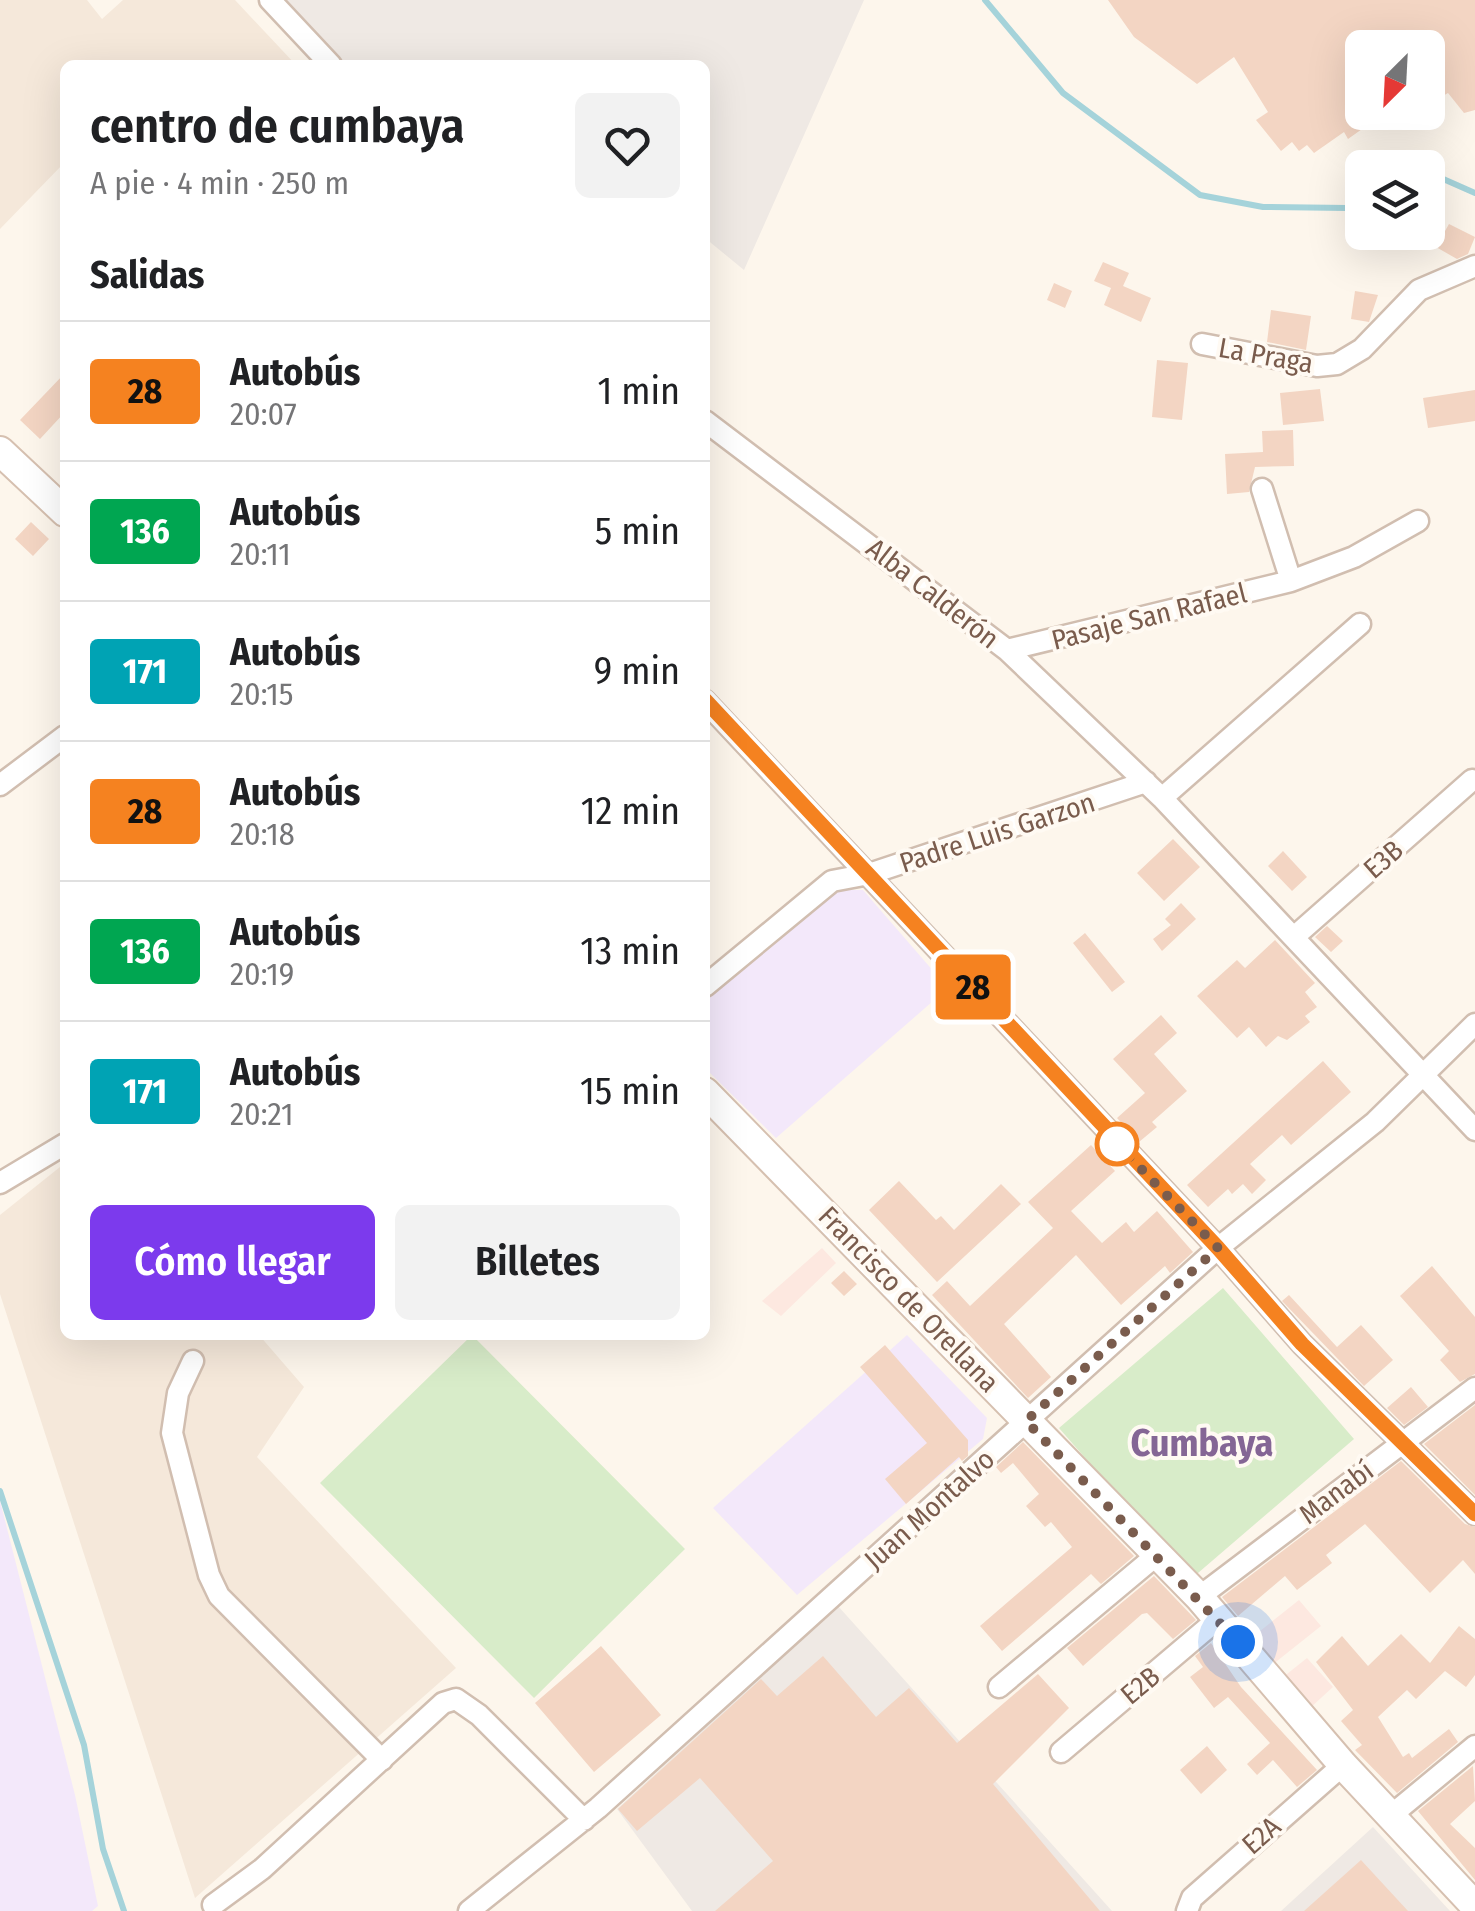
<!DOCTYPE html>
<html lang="es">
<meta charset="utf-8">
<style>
body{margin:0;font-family:"Fira Sans Condensed",sans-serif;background:#f2f2f2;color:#202124;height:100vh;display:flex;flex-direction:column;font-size:38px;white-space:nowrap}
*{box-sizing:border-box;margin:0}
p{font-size:32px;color:#757577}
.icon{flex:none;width:55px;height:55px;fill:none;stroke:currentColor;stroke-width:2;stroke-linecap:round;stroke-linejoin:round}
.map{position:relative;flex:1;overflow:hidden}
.details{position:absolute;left:60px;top:60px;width:650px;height:1280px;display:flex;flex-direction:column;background:#fff;border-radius:15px;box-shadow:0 10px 40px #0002}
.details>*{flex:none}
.badge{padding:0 20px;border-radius:8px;font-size:35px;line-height:65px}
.needle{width:65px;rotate:204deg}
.buttons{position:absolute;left:1345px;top:30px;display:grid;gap:20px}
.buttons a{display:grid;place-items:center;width:100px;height:100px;border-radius:15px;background:#fff;box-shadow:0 10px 40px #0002;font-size:50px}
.you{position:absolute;width:50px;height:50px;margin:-25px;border:8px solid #fff;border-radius:50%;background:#1a73e8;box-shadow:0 0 0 15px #1a73e833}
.map>.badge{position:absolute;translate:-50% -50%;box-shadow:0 0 0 5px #fff}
h2{padding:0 30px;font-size:38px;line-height:90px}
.round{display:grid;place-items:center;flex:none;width:105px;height:105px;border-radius:15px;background:#f2f2f2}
.headline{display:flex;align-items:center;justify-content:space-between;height:170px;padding:0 30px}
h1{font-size:48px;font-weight:600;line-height:75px}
.action{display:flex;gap:20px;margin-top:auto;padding:20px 30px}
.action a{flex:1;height:115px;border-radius:15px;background:#7c3aed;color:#fff;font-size:40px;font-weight:600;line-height:115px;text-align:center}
.action a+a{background:#f2f2f2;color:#202124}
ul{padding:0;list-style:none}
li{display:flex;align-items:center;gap:30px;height:140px;padding:0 30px;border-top:2px solid #e0e0e0}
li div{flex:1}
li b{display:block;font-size:38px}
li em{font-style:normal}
li .badge{min-width:110px;font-weight:700;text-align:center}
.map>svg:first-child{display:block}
.residential{fill:#f5e8da}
.commercial{fill:#fde8e0}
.industrial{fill:#efe9e4}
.education{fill:#f3e8fa}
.green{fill:#d8ecc9}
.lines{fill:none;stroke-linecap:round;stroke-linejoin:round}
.stream{stroke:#a5d3da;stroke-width:6}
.building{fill:#f3d5c3}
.street-casing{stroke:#d1beb0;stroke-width:25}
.secondary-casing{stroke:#d6c0b0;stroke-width:32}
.street{stroke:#fff;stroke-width:20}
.secondary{stroke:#fff;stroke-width:28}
.line-casing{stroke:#fff;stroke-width:22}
.line{stroke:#f58220;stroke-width:15}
.walk{stroke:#7a5c4d;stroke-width:10;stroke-dasharray:0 18}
.stop-dot{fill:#fff;stroke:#f58220;stroke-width:5}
.labels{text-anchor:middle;stroke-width:8;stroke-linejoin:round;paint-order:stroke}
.street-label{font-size:28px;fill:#7a5c4d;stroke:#fffaf3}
.district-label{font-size:38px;font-weight:bold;fill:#846695;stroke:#fffaf3}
</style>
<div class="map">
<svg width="1475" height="1911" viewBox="0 0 1475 1911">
<rect width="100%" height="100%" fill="#fdf6ec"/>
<path class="residential" d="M0 0H87L102 19 123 0H235L296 65H65V162L0 229Z
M65 1163V1335H259L304 1387 257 1457 456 1668 195 1898 0 1294V1215Z"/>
<path class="commercial" d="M822 1248 836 1263 781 1316 762 1301Z
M1299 1600 1321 1626 1272 1665 1250 1639Z
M1307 1658 1333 1687 1310 1708 1282 1678Z"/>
<path class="industrial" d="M285 0H864L744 270 705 238V65H347Z
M838 1606 1112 1911H692L617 1809Z
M1373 1827 1450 1911H1281Z"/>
<path class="education" d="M827 890H863L948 988 776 1138 705 1068V998Z
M907 1335 987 1418 983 1439 797 1595 713 1508Z
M0 1501 75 1795 98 1906 92 1911H0Z"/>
<path class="green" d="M1223 1288 1354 1439 1191 1579 1059 1428Z
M472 1335 685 1549 534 1698 320 1483Z"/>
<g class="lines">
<path class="stream" d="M985 0 1063 93 1200 195 1263 207 1347 208 1362 203
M1428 183 1441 178 1475 193
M0 1491 84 1745 103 1849 124 1911"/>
</g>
<path class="building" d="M1108 0H1475V110L1464 113 1448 93 1436 100 1428 90V48H1362V112H1386L1348 139 1344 132 1314 153 1307 145 1299 151 1292 142 1281 151 1256 120 1268 112 1234 57 1197 84 1134 37Z
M1449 224 1475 237 1468 254 1457 259 1436 247Z
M1103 262 1129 273 1123 286 1151 298 1141 322 1104 305 1111 288 1094 281Z
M1054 283 1072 291 1065 308 1047 300Z
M1355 291 1378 295 1369 322 1351 319Z
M1271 310 1311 316 1306 350 1267 342Z
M1157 360 1188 363 1182 420 1152 417Z
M65 373V412L40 439 20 420Z
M1320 389 1324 421 1283 425 1280 393Z
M1475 390V421L1428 428 1423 398Z
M1293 430 1294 466 1255 467 1249 492 1227 494 1225 454 1263 452 1262 431Z
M31 522 49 539 33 556 15 539Z
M1173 839 1200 867 1164 901 1137 873Z
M1283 851 1307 877 1292 891 1268 866Z
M1181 903 1196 919 1162 951 1153 939 1171 925 1165 919Z
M1327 926 1343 941 1331 952 1315 937Z
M1085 933 1125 982 1112 992 1073 943Z
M1275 940 1315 983 1305 992 1317 1007 1305 1016 1310 1022 1287 1040 1278 1036 1266 1047 1249 1027 1237 1038 1197 996 1237 960 1245 968Z
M1161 1015 1177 1033 1154 1054 1187 1091 1152 1122 1157 1127 1139 1142 1117 1118 1145 1093 1113 1059Z
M1323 1061 1351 1092 1291 1145 1282 1135 1250 1164 1266 1180 1252 1194 1243 1184 1232 1194 1228 1189 1208 1207 1187 1185Z
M1091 1145 1115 1171 1071 1211 1102 1243 1126 1222 1134 1232 1157 1211 1193 1252 1170 1273 1165 1266 1121 1305 1076 1255 1004 1324 1051 1377 1028 1398 932 1295 947 1281 970 1306 1053 1228 1028 1202Z
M899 1181 936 1220 941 1216 954 1230 1001 1184 1021 1204 937 1282 869 1210Z
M1432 1266 1475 1317V1374L1460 1382 1440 1360 1449 1351 1400 1296Z
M844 1271 857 1284 844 1296 831 1283Z
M1289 1295 1337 1347 1361 1325 1393 1360 1364 1386 1282 1301Z
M885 1345 968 1440V1456L962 1461 959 1457 906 1504 885 1479 927 1443 860 1367Z
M1411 1387 1428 1407 1404 1425 1387 1408Z
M1475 1405V1495L1424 1444Z
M1023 1442 1134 1556 1101 1584 1091 1574 1002 1651 980 1626 1072 1547 1051 1522 1045 1527 1026 1506 1039 1494 1013 1463 1001 1473 996 1467Z
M1401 1461 1465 1524 1475 1527V1574L1463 1560 1430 1593 1365 1524 1326 1555 1332 1563 1297 1590 1285 1576 1238 1616 1222 1597Z
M1154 1576 1196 1620 1173 1639 1147 1613 1142 1614 1083 1666 1067 1648Z
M1459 1626 1475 1639V1675L1466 1687 1445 1671 1416 1699 1407 1690 1378 1717 1403 1757 1409 1753 1412 1758 1449 1729 1458 1742 1397 1793 1355 1750 1362 1745 1341 1721 1353 1710 1316 1662 1342 1636 1368 1666 1401 1634 1430 1663Z
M1211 1643 1241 1687 1317 1770 1297 1787 1273 1760 1257 1775 1247 1764 1270 1743 1228 1697 1214 1708 1190 1677 1203 1667 1195 1656Z
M601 1646 661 1715 594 1772 535 1703Z
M823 1656 876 1717 909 1688 957 1743 1038 1674 1069 1708 993 1784 1100 1911H715L773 1861 700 1778 637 1831 618 1809 761 1679 777 1696Z
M1207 1746 1227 1770 1201 1794 1180 1770Z
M1473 1766 1475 1801 1450 1824 1475 1848V1880L1418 1811Z
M1361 1860 1408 1911H1304Z"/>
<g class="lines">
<g class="street-casing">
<path id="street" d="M270 0 331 65
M1202 344 1317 366 1337 364 1362 349 1419 290 1475 266
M705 421 1007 650 1162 798 1475 1130
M1262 489 1291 581
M1007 650 1291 581 1354 557 1418 521
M705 701 1218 1248 1302 1344 1475 1514
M0 785 65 736
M1162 798 1360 624
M1294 937 1472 780
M705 986 832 881 869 874 1146 782
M0 1183 65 1144
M193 1361 178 1393 172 1433 209 1575 219 1596 382 1760
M1199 1597 1475 1388
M999 1687 1158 1554
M1061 1752 1218 1619
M1389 1817 1475 1746
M213 1905 262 1869 443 1703 456 1699 479 1715 584 1820
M469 1911 598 1808 1218 1248 1375 1122 1475 1024
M1187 1911 1192 1898 1343 1765"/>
</g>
<g class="secondary-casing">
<path id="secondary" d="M0 451 65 512
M705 1092 1199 1597 1343 1765 1475 1906"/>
</g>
<use href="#street" class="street"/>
<use href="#secondary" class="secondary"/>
</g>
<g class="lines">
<g class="line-casing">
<path id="line" d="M705 700 1218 1248 1302 1344 1475 1514"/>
</g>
<use href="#line" class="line"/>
<path class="walk" d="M1117 1144 1218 1248 1026 1421 1238 1642"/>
</g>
<circle class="stop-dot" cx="1117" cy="1144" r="20"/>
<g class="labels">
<g class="street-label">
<text transform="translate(1266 355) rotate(10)" y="10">La Praga</text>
<text transform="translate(933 593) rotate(38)" y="10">Alba Calderón</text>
<text transform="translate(1149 616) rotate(-14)" y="10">Pasaje San Rafael</text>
<text transform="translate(997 832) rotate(-18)" y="10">Padre Luis Garzon</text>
<text transform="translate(1383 859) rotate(-41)" y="10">E3B</text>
<text transform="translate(909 1299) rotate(46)" y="10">Francisco de Orellana</text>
<text transform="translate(1336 1492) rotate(-37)" y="10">Manabí</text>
<text transform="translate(929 1509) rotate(-42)" y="10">Juan Montalvo</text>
<text transform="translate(1140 1685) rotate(-40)" y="10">E2B</text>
<text transform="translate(1261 1835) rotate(-41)" y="10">E2A</text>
</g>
<g class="district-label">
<text x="1202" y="1456">Cumbaya</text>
</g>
</g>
</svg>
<div class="buttons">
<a><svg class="needle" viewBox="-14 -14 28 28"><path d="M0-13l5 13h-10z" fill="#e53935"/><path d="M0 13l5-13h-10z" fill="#757577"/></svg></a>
<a><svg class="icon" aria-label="layers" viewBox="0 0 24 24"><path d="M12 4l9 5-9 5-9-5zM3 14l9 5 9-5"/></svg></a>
</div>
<div class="you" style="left:1238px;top:1642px"></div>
<b class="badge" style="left:973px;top:987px;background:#f58220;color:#111">28</b>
<section class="details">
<div class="headline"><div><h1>centro de cumbaya</h1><p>A pie · 4 min · 250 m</p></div><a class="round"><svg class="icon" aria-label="heart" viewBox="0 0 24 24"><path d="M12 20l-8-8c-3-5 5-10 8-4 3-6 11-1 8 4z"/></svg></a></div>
<h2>Salidas</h2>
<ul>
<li><span class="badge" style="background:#f58220;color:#111">28</span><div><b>Autobús</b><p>20:07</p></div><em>1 min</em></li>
<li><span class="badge" style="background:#00a651;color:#fff">136</span><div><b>Autobús</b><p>20:11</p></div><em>5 min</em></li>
<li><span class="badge" style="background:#00a3b4;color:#fff">171</span><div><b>Autobús</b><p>20:15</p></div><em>9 min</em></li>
<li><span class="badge" style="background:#f58220;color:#111">28</span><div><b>Autobús</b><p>20:18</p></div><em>12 min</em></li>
<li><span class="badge" style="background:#00a651;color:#fff">136</span><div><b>Autobús</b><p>20:19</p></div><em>13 min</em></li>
<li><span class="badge" style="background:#00a3b4;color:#fff">171</span><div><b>Autobús</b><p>20:21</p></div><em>15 min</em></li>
</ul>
<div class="action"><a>Cómo llegar</a><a>Billetes</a></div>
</section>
</div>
